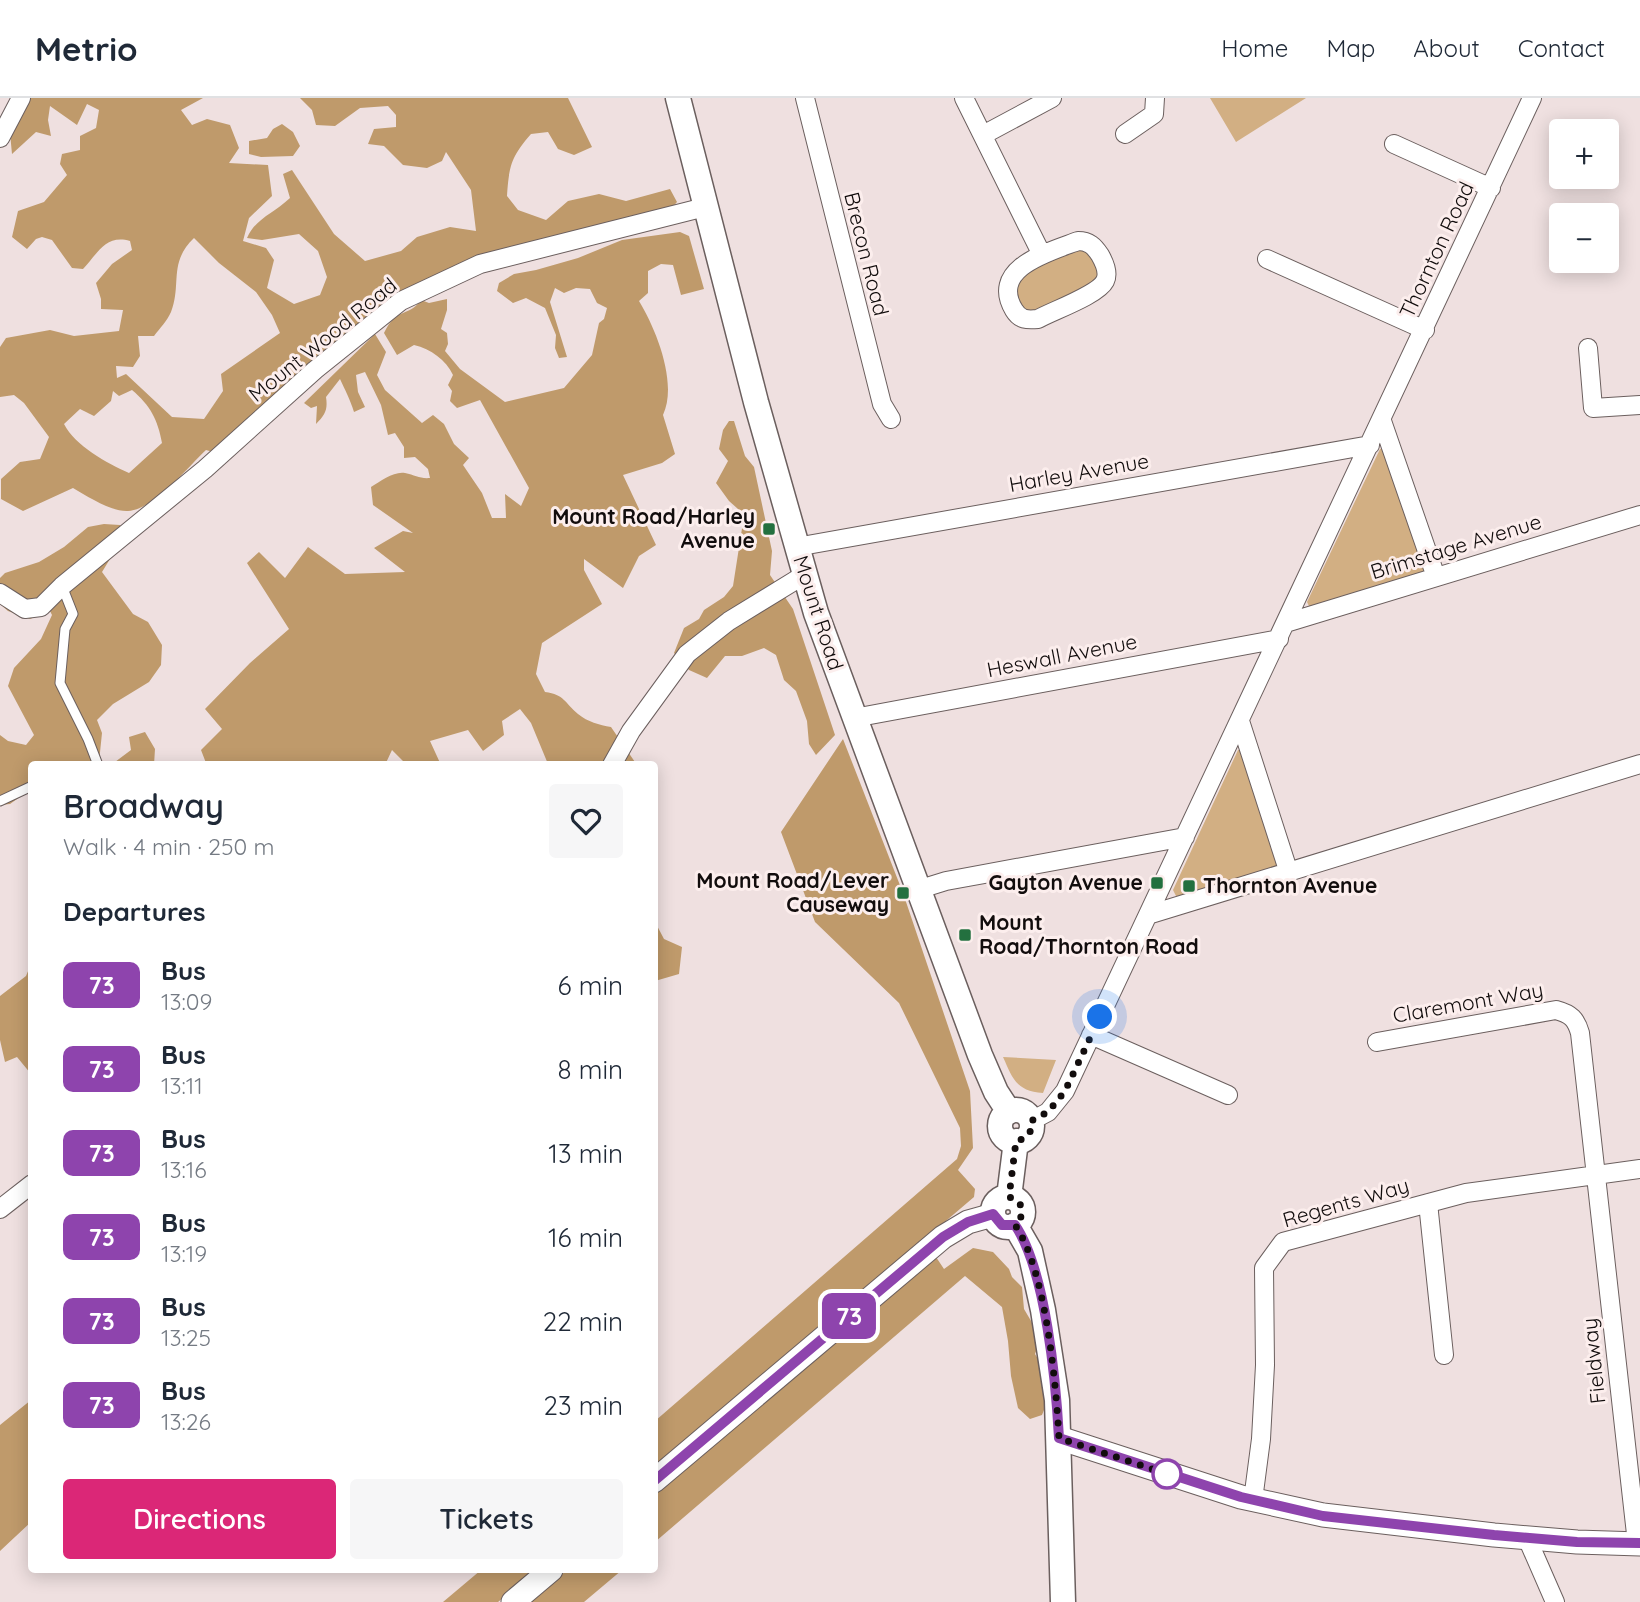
<!DOCTYPE html>
<meta charset="utf-8">
<style>
body{margin:0;font-family:Quicksand,sans-serif;background:#f6f6f7;color:#1f2937;height:100vh;display:flex;flex-direction:column;font-size:26px;white-space:nowrap}
*{box-sizing:border-box;margin:0}
p{font-size:23px;color:#747a83}
.icon{flex:none;width:38px;height:38px;fill:none;stroke:currentColor;stroke-width:2;stroke-linecap:round;stroke-linejoin:round}
.map{position:relative;flex:1;overflow:hidden}
.panel{position:absolute;left:28px;top:663px;width:630px;height:812px;display:flex;flex-direction:column;background:#fff;border-radius:7px;box-shadow:0 4px 18px #0003}
.panel>*{flex:none}
.badge{padding:0 14px;border-radius:10px;font-size:24px;line-height:46px}
.tools{position:absolute;left:1549px;top:21px;display:grid;gap:14px}
.tools a{display:grid;place-items:center;width:70px;height:70px;border-radius:7px;background:#fff;box-shadow:0 4px 18px #0003;font-size:35px}
.you{position:absolute;width:35px;height:35px;margin:-18px;border:5px solid #fff;border-radius:50%;background:#1a73e8;box-shadow:0 0 0 10px #1a73e833}
.map>.badge{position:absolute;translate:-50% -50%;box-shadow:0 0 0 4px #fff}
h2{padding:0 35px;font-size:26px;line-height:63px}
.round{display:grid;place-items:center;flex:none;width:74px;height:74px;border-radius:7px;background:#f6f6f7}
.overview{display:flex;align-items:center;justify-content:space-between;height:119px;padding:0 35px}
h1{font-size:33px;font-weight:600;line-height:52px}
.button{display:flex;gap:14px;margin-top:auto;padding:14px 35px}
.button a{flex:1;height:80px;border-radius:7px;background:#db2777;color:#fff;font-size:28px;font-weight:600;line-height:80px;text-align:center}
.button a+a{background:#f6f6f7;color:#1f2937}
ul{padding:0;list-style:none}
li{display:flex;align-items:center;gap:21px;height:84px;padding:0 35px}
li div{flex:1}
li b{display:block;font-size:26px}
li em{font-style:normal}
li .badge{min-width:77px;font-weight:700;text-align:center}
header{display:flex;align-items:center;gap:42px;box-sizing:border-box;height:98px;padding:0 35px;background:#fff;border-bottom:2px solid #e0e1e3}
header strong{font-size:33px}
nav{display:flex;gap:38px;margin-inline-start:auto;font-size:24px}
.map>svg:first-child{display:block}
.green{fill:#d2af83}
.forest{fill:#bf9a6b;fill-rule:evenodd}
.lines{fill:none;stroke-linecap:round;stroke-linejoin:round}
.service-casing{stroke:#6b5f5e;stroke-width:11}
.minor-casing{stroke:#6b5f5e;stroke-width:20}
.tertiary-casing{stroke:#6b5f5e;stroke-width:25}
.secondary-casing{stroke:#6b5f5e;stroke-width:27}
.service{stroke:#fff;stroke-width:9}
.minor{stroke:#fff;stroke-width:18}
.tertiary{stroke:#fff;stroke-width:23}
.secondary{stroke:#fff;stroke-width:24}
.line-casing{stroke:#fff;stroke-width:16}
.line{stroke:#8e44ad;stroke-width:10}
.walk{stroke:#120d0d;stroke-width:7;stroke-dasharray:0 12.6}
.poi-dot{fill:#23703f;stroke:#fceeed;stroke-width:2.5}
.stop-dot{fill:#fff;stroke:#8e44ad;stroke-width:3.5}
.labels{text-anchor:middle;stroke-width:6;stroke-linejoin:round;paint-order:stroke}
.street-label{font-size:21px;fill:#120d0d;stroke:#fceeed}
.poi-label{font-size:21px;font-weight:bold;fill:#120d0d;stroke:#fceeed;text-anchor:end}
</style>
<header>
<strong>Metrio</strong>
<nav><a>Home</a><a>Map</a><a>About</a><a>Contact</a></nav>
</header>
<div class="map">
<svg width="1640" height="1504" viewBox="0 0 1640 1504">
<rect width="100%" height="100%" fill="#efe0e0"/>
<path class="green" d="M1210 0H1306L1236 44Z
M1081 150 1089 153 1100 169 1098 184 1026 217 1011 186C1029 170 1058 157 1081 150Z
M1386 350 1427 477 1310 510 1307 504 1380 351Z
M1238 652H1242L1281 772 1177 800 1173 792Z
M1003 959 1056 962 1043 995C1016 993 1013 981 1003 959Z"/>
<path class="forest" d="M28 0H203L181 12 192 27 207 21 230 27 239 50 229 65 268 67 272 98 249 120 243 143 266 150 274 162 267 190 294 206 320 197 327 179 318 153 299 136 262 142 247 140C256 120 273 116 290 100L283 76 292 72 334 136 365 163 401 153 417 139 450 129 476 133 471 92 446 54 442 63 427 70 403 67 384 48 368 46 374 31 396 29V17L388 8 360 10 335 28 316 27 312 12 300 0H568L592 49 574 57 558 51 548 34 531 36C511 59 509 68 507 98L518 112 546 122 568 103 599 96 626 103 670 91 677 104 670 112 426 184 230 359 206 352C187 370 153 412 128 413 111 414 87 398 73 390L23 413 1 401V381L20 364 40 361 49 339 24 305 14 297 0 299V249L6 240 50 232 74 238 119 233 123 212 101 211V201L96 185 112 166 132 152 130 143C106 136 98 155 83 171L72 170 52 142 42 139 36 141 27 151 12 139 18 113 44 104 67 77 60 66 62 56 80 52V38L96 30 99 12 87 6 77 27 50 8 48 22 51 38 36 34 12 56 10 35ZM194 140 219 165 256 194 272 217 280 235 221 276 223 293 204 321 172 319 126 276 117 280 116 268 133 269 140 258 138 238H154C160 230 167 223 171 214 182 186 168 165 194 140ZM132 292C150 307 158 322 162 345L129 375C107 365 75 348 64 326L80 311 94 318 111 303 113 293 119 298Z
M282 26 293 34 300 48 293 58 261 59 249 56V43L267 40 273 31Z
M680 134 689 138 704 191 681 197 673 167 661 166 648 173V195L639 203C656 231 678 285 663 317L675 356 662 365 623 377 656 447 639 458 623 490 584 461V472L602 506 542 545 536 576 545 594C565 597 564 604 578 616 588 624 599 627 611 629L637 667 548 666 531 625 520 611 502 623 504 637 483 653 468 632 430 643 441 667H407L392 652 385 667H198L206 665 201 652 222 631 205 611 250 565 289 531 247 465 259 454 285 480 308 449 345 476 405 474 374 450 403 433 413 435 373 407 371 389C381 383 394 373 405 375 415 377 420 381 430 380L428 371 415 359 404 360V349L395 335 388 337 381 307 365 274 356 277 358 294 365 309 354 314C350 301 345 292 340 281L326 299C328 312 325 317 316 326L317 308 311 310 304 305 375 236 386 254 377 277 385 292 422 325 433 317 444 326 454 346 469 360 463 367 482 395 492 420H506L505 396 521 408 529 390 480 302 457 310 450 303 452 293 448 287 453 277C446 262 431 251 414 247L397 257 384 235C397 208 408 220 421 202L429 205 447 201V212L441 231 447 235 448 246 445 253 460 271 505 304 564 290 592 257 599 225 604 221 607 210 597 205 590 191 576 190 564 195 555 190 550 204 567 259 559 260 555 250 556 237 545 210 526 200 513 205 497 193 499 185 514 176 536 172 578 160 622 142Z
M729 323H734L745 358 754 369 772 453 770 477 793 511 835 637 816 657 809 646 807 623 796 593 784 582 776 557 764 550 742 558H725L707 580 689 572 674 555 684 530 699 521 704 512 724 499 733 488 743 424 738 411 729 403 716 385 728 363 719 351 723 332Z
M104 426 120 427 130 438 113 456 102 474 133 516 148 524 162 547 161 567 149 584 113 606 97 622 102 635 99 664 94 667H32L31 691 10 706 0 707V637L8 643 26 647 34 637 8 588 14 570 41 541 52 517 50 513 30 521 8 513 0 506V480L5 475 39 464 64 449 88 429Z
M145 634 155 651 154 667H111L131 652 129 639Z
M843 641 903 795 970 993 973 1050 958 1072 975 1091 974 1099 655 1371V1323L957 1061 961 1048 960 1030 899 905 815 824 781 734Z
M654 822 664 841 682 849 679 876 655 883Z
M31 866 32 976H31L17 959 5 964 0 942V898L26 878Z
M973 1150 993 1154 1009 1171 1012 1179 1022 1189 1024 1211 1034 1228 1038 1248 1035 1256C1047 1274 1051 1298 1042 1317L1030 1321 1018 1310 1011 1278 1008 1243 1002 1209 965 1178 655 1444V1397L934 1156 944 1171Z
M31 1302V1424L0 1453V1327Z
M481 1472H536L498 1504H443Z
M567 1472H622L584 1504H530Z"/>
<g class="lines">
<g class="service-casing">
<path id="service" d="M62 488 73 516 65 531 60 585 88 641 98 667
M0 703 32 688"/>
</g>
<g class="minor-casing">
<path id="minor" d="M805 0 882 306 891 321
M964 0 1042 157
M1125 36 1154 16 1155 0
M983 37 1052 0
M0 40 21 0
M1394 46 1491 90
M1078 143C1089 143 1094 148 1100 157 1104 164 1109 175 1105 183 1098 197 1052 213 1038 221 1027 222 1020 222 1014 212 989 170 1049 154 1078 143Z
M1267 161 1425 232
M1588 250 1593 310 1640 307
M1382 323 1436 479
M796 449 1370 347
M0 495 25 511 41 509 62 488 205 371 315 272 401 203 480 166 705 109
M1286 525 1640 417
M854 620 1279 541
M1240 623 1289 775
M612 667 631 633 687 556 729 523 804 477
M917 792 946 783 1185 739
M1148 817 1640 666
M1091 937 1228 997
M1377 944 1556 912C1571 916 1576 921 1580 935L1637 1445
M1031 1023 1048 1014 1065 993 1532 0
M1428 1105 1444 1257
M0 1111 32 1086
M1253 1402 1261 1341 1265 1267 1264 1170 1283 1144 1466 1095 1640 1071
M1527 1440 1555 1504"/>
</g>
<g class="tertiary-casing">
<path id="tertiary" d="M1059 1340 1241 1399 1323 1417 1494 1437 1577 1444 1640 1446
M654 1383 943 1139 968 1124 993 1117
M513 1504 551 1472"/>
</g>
<g class="secondary-casing">
<path id="secondary" d="M678 0 756 304 816 515 980 957 996 994 1009 1014
M1000 1028a16 16 0 1 1 32 0a16 16 0 1 1-32 0Z
M1009 1099 1016 1043
M993 1114a15 15 0 1 1 30 0a15 15 0 1 1-30 0Z
M1015 1127 1030 1153 1043 1212 1057 1302 1063 1504"/>
</g>
<use href="#service" class="service"/>
<use href="#minor" class="minor"/>
<use href="#tertiary" class="tertiary"/>
<use href="#secondary" class="secondary"/>
</g>
<g class="lines">
<g class="line-casing">
<path id="line" d="M654 1383 943 1139 968 1124 993 1116 1002 1127H1015C1046 1172 1056 1285 1059 1340L1241 1399 1323 1418 1494 1437 1577 1444 1640 1445"/>
</g>
<use href="#line" class="line"/>
<path class="walk" d="M1100 919 1065 993 1048 1014 1031 1023C1033 1034 1027 1041 1016 1043L1009 1099C1024 1103 1026 1117 1015 1127 1046 1172 1056 1285 1059 1340L1167 1376"/>
</g>
<g class="poi-dot">
<rect x="762" y="424" width="14" height="14" rx="3.5"/>
<rect x="1150" y="778" width="14" height="14" rx="3.5"/>
<rect x="1182" y="781" width="14" height="14" rx="3.5"/>
<rect x="896" y="788" width="14" height="14" rx="3.5"/>
<rect x="958" y="830" width="14" height="14" rx="3.5"/>
</g>
<circle class="stop-dot" cx="1167" cy="1376" r="14"/>
<g class="labels">
<g class="street-label">
<text transform="translate(1437 152) rotate(-65)" y="7">Thornton Road</text>
<text transform="translate(866 156) rotate(76)" y="7">Brecon Road</text>
<text transform="translate(323 242) rotate(-39)" y="7">Mount Wood Road</text>
<text transform="translate(1079 375) rotate(-10)" y="7">Harley Avenue</text>
<text transform="translate(1456 449) rotate(-17)" y="7">Brimstage Avenue</text>
<text transform="translate(818 515) rotate(72)" y="7">Mount Road</text>
<text transform="translate(1062 558) rotate(-11)" y="7">Heswall Avenue</text>
<text transform="translate(1468 905) rotate(-10)" y="7">Claremont Way</text>
<text transform="translate(1346 1105) rotate(-16)" y="7">Regents Way</text>
<text transform="translate(1594 1263) rotate(-96)" y="7">Fieldway</text>
</g>
<g class="poi-label">
<text x="755" y="426">Mount Road/Harley<tspan x="755" dy="24">Avenue</tspan></text>
<text x="889" y="790">Mount Road/Lever<tspan x="889" dy="24">Causeway</tspan></text>
<text x="1143" y="792">Gayton Avenue</text>
<text x="1203" y="795" text-anchor="start">Thornton Avenue</text>
<text x="979" y="832" text-anchor="start">Mount<tspan x="979" dy="24">Road/Thornton Road</tspan></text>
</g>
</g>
</svg>
<div class="tools">
<a>+</a>
<a>−</a>
</div>
<div class="you" style="left:1100px;top:919px"></div>
<b class="badge" style="left:849px;top:1218px;background:#8e44ad;color:#fff">73</b>
<section class="panel">
<div class="overview"><div><h1>Broadway</h1><p>Walk · 4 min · 250 m</p></div><a class="round"><svg class="icon" aria-label="heart" viewBox="0 0 24 24"><path d="M12 20l-8-8c-3-5 5-10 8-4 3-6 11-1 8 4z"/></svg></a></div>
<h2>Departures</h2>
<ul>
<li><span class="badge" style="background:#8e44ad;color:#fff">73</span><div><b>Bus</b><p>13:09</p></div><em>6 min</em></li>
<li><span class="badge" style="background:#8e44ad;color:#fff">73</span><div><b>Bus</b><p>13:11</p></div><em>8 min</em></li>
<li><span class="badge" style="background:#8e44ad;color:#fff">73</span><div><b>Bus</b><p>13:16</p></div><em>13 min</em></li>
<li><span class="badge" style="background:#8e44ad;color:#fff">73</span><div><b>Bus</b><p>13:19</p></div><em>16 min</em></li>
<li><span class="badge" style="background:#8e44ad;color:#fff">73</span><div><b>Bus</b><p>13:25</p></div><em>22 min</em></li>
<li><span class="badge" style="background:#8e44ad;color:#fff">73</span><div><b>Bus</b><p>13:26</p></div><em>23 min</em></li>
</ul>
<div class="button"><a>Directions</a><a>Tickets</a></div>
</section>
</div>
